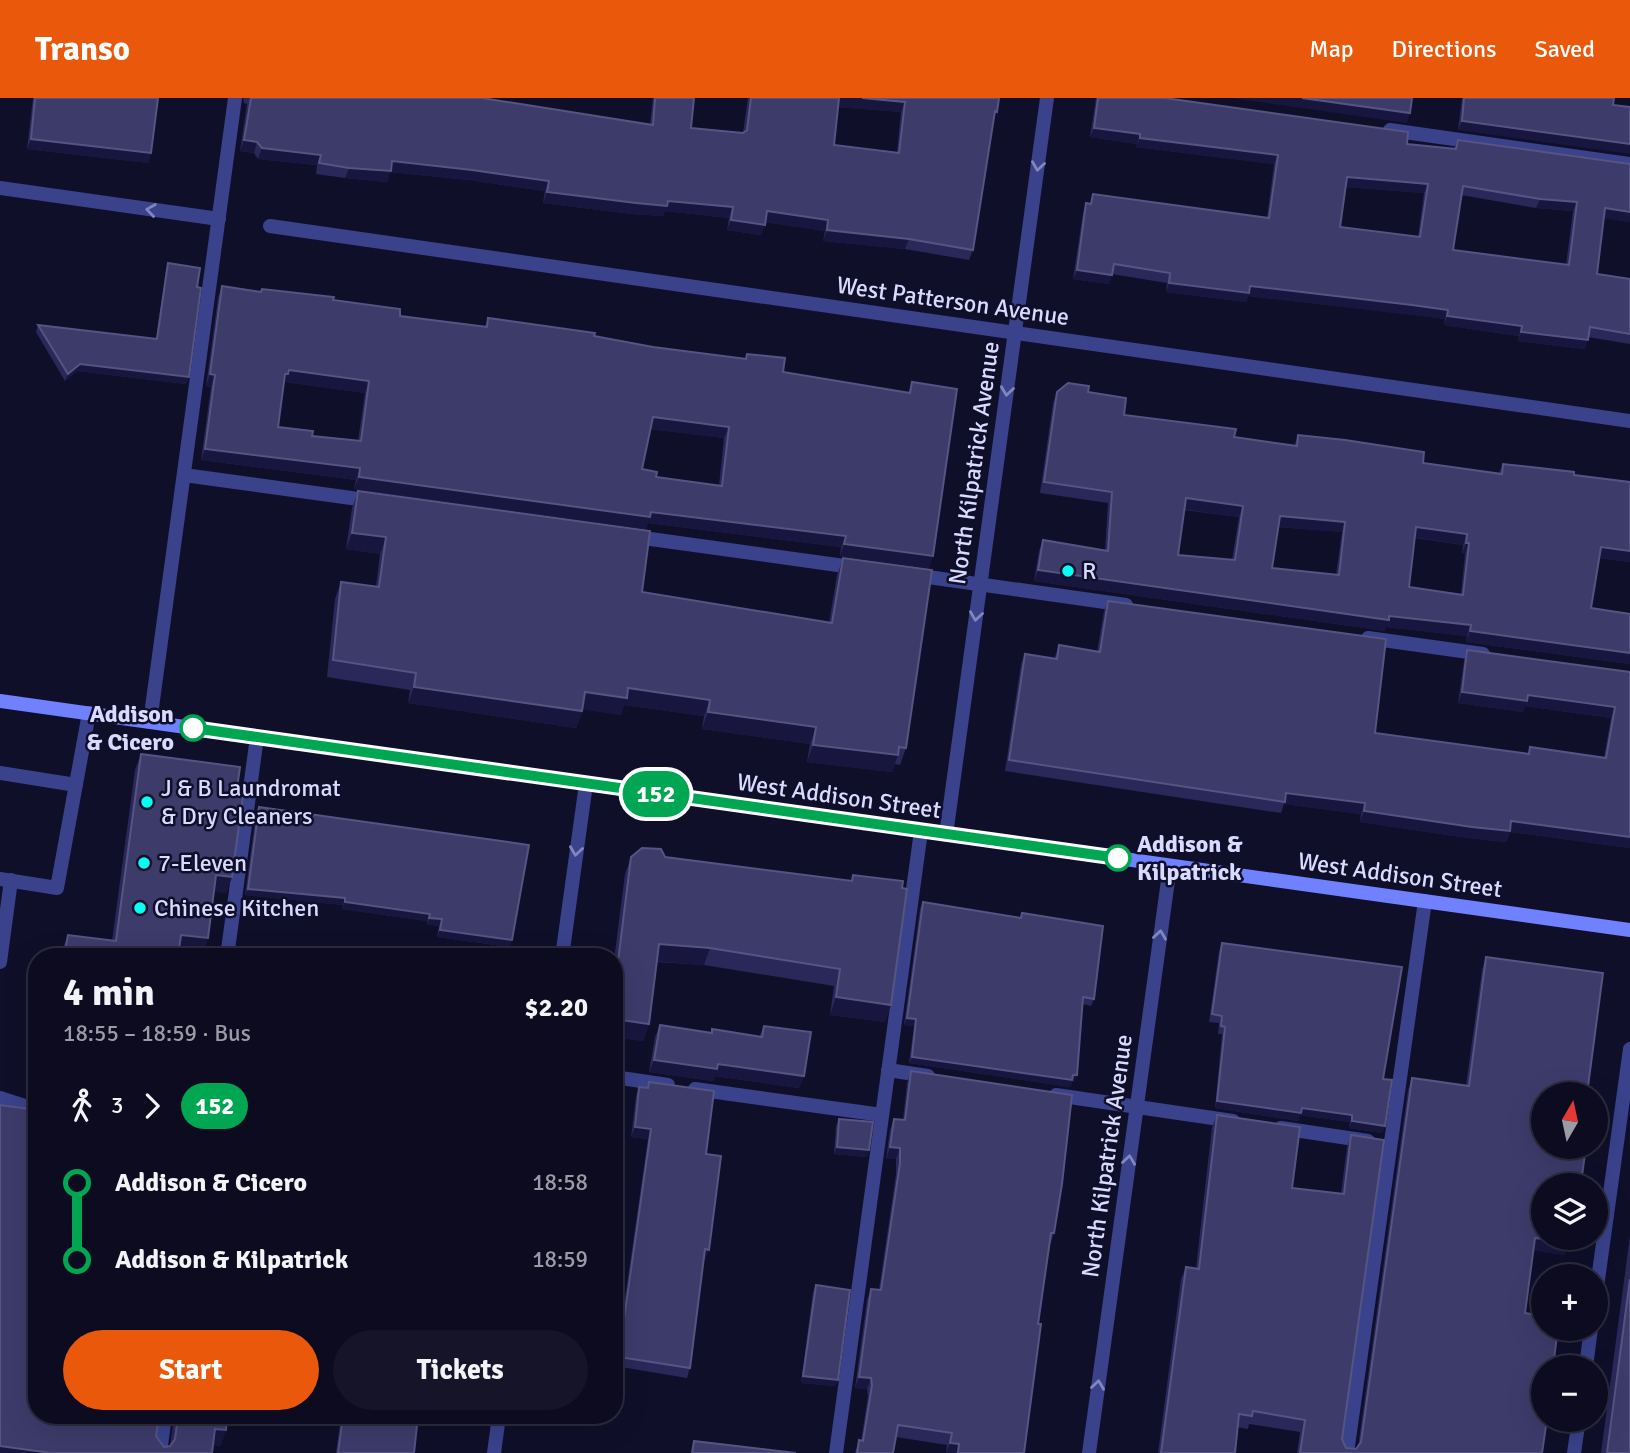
<!DOCTYPE html>
<meta charset="utf-8">
<style>
body{margin:0;font-family:Signika,sans-serif;background:#151429;color:#f1f3f6;height:100vh;display:flex;flex-direction:column;font-size:26px;white-space:nowrap}
*{box-sizing:border-box;margin:0}
p{font-size:23px;color:#9a9ba5}
.icon{flex:none;width:38px;height:38px;fill:none;stroke:currentColor;stroke-width:2;stroke-linecap:round;stroke-linejoin:round}
.map{position:relative;flex:1;overflow:hidden}
.side{position:absolute;left:28px;top:850px;width:595px;height:476px;display:flex;flex-direction:column;background:#0c0b20;border-radius:28px;box-shadow:0 7px 28px #0002,0 0 0 2px #2c2b3e}
.side>*{flex:none}
.badge{padding:0 14px;border-radius:23px;font-size:24px;line-height:46px}
.needle{width:46px;rotate:9deg}
.fabs{position:absolute;left:1531px;top:984px;display:grid;gap:14px}
.fabs a{display:grid;place-items:center;width:77px;height:77px;border-radius:50%;background:#0c0b20;box-shadow:0 7px 28px #0002,0 0 0 2px #2c2b3e;font-size:35px}
.map>.badge{position:absolute;translate:-50% -50%;box-shadow:0 0 0 4px #fff}
.legs{display:flex;align-items:center;gap:10px;height:77px;padding:0 35px;font-size:23px}
.legs p{margin-inline-start:auto}
.summary{display:flex;align-items:center;justify-content:space-between;height:119px;padding:0 35px}
h1{font-size:38px;font-weight:700;line-height:52px}
.button{display:flex;gap:14px;margin-top:auto;padding:14px 35px}
.button a{flex:1;height:80px;border-radius:42px;background:#ea580c;color:#fff;font-size:28px;font-weight:700;line-height:80px;text-align:center}
.button a+a{background:#151429;color:#f1f3f6}
ul{padding:0 35px;list-style:none}
li{display:flex;align-items:center;gap:24px;height:77px;font-size:26px}
li i{display:grid;place-items:center;width:10px;height:100%;margin:0 9px;background:currentColor}
li i::after{content:'';width:18px;height:18px;margin:-9px;border:5px solid;border-radius:50%;background:#0c0b20}
li p{margin-inline-start:auto}
li:first-child i{background:linear-gradient(#0000 50%,currentColor 0)}
li:last-child i{background:linear-gradient(currentColor 50%,#0000 0)}
header{display:flex;align-items:center;gap:42px;box-sizing:border-box;height:98px;padding:0 35px;background:#ea580c;color:#fff}
header strong{font-size:33px}
nav{display:flex;gap:38px;margin-inline-start:auto;font-size:24px}
.map>svg:first-child{display:block}
.lines{fill:none;stroke-linecap:round;stroke-linejoin:round}
.service{stroke:#39428b;stroke-width:14}
.minor{stroke:#39428b;stroke-width:14}
.secondary{stroke:#7081ff;stroke-width:14}
.wall{fill:#2a2859;fill-rule:evenodd}
.shaded-wall{fill:#18163e}
.building{fill:#3d3b6a;stroke:#555482;stroke-width:2;fill-rule:evenodd}
.oneway{stroke:#8186bf}
.line-1-casing{stroke:#fff;stroke-width:16}
.line-1{stroke:#00a651;stroke-width:10}
.poi-dot{fill:#05fff3;stroke:#100f2a;stroke-width:2.5}
.stop-1-dot{fill:#fff;stroke:#00a651;stroke-width:3.5}
.labels{text-anchor:middle;stroke-width:5;stroke-linejoin:round;paint-order:stroke}
.street-label{font-size:24px;fill:#d9daff;stroke:#100f2a}
.poi-label{font-size:24px;fill:#d9daff;stroke:#100f2a;text-anchor:start}
.stop-label{font-size:24px;font-weight:bold;fill:#d9daff;stroke:#100f2a;text-anchor:end}
</style>
<header>
<strong>Transo</strong>
<nav><a>Map</a><a>Directions</a><a>Saved</a></nav>
</header>
<div class="map">
<svg width="1630" height="1355" viewBox="0 0 1630 1355">
<rect width="100%" height="100%" fill="#100f2a"/>
<g class="lines">
<path class="service" d="M1390 32 1630 66
M184 377 373 403
M629 438 859 470
M914 477 1126 507
M1368 540 1483 556
M150 624 235 0
M0 675 76 687
M0 781 57 790 89 615
M227 859 257 639
M0 864 11 782
M888 972 928 978
M614 979 668 987
M695 991 882 1017
M1056 997 1233 1023
M0 1000 37 1012
M1281 1030 1368 1043
M160 1355 165 1318
M836 1355 921 733
M1347 1355 1425 803"/>
<path class="minor" d="M0 90 219 121
M270 128 1630 323
M946 737 1047 0
M562 859 586 686
M1596 1196 1630 951
M1586 1269 1591 1230
M494 1355 499 1318
M1089 1355 1170 768
M1574 1355 1579 1321"/>
<path class="secondary" d="M0 603 1630 832"/>
</g>
<path class="wall" d="M33 0H158L151 55 148 65 27 51Z
M243 0H482L650 26 653 0H694L691 30 743 35 748 0H999L993 24 973 152 969 162 905 151 823 143 825 133 765 124 761 137 727 132 729 120 665 113 663 118 632 116 543 105 545 93 469 82 390 74 387 84 345 80 316 76 317 67 258 61 254 55 240 53 247 6 244 5ZM838 9 901 14 897 54 834 47Z
M1096 0H1165L1407 46 1454 50 1458 42 1630 66V124L1604 120 1597 176 1630 181V246L1588 239 1585 251 1518 243 1519 238 1444 227 1445 221 1408 216 1248 198 1246 204 1166 194 1167 185 1112 176 1109 186 1073 181 1083 115 1086 105 1090 106 1093 96 1267 120 1274 66 1136 49 1137 46 1090 39ZM1346 89 1424 95 1418 139 1340 129ZM1461 97 1536 110 1573 113 1566 167 1453 152Z
M1462 0H1614L1458 32Z
M168 165 197 189 189 279 186 286 77 273 65 283 36 234 38 227 156 241 166 172Z
M222 188 260 194 262 191 333 202 400 218 485 228 488 220 653 249 745 260 747 256 783 274 908 295 912 284 929 470 840 458 841 449 648 425 646 431 354 391 356 382 201 362 211 289 206 288 218 200ZM285 284 365 295 358 343 312 338 278 329 283 287ZM650 331 724 340 719 388 656 379 642 371Z
M1057 294H1088L1124 317 1234 339 1294 348 1298 337 1423 365 1499 375 1503 366 1574 377 1630 384V464L1599 460 1591 510 1630 516V566L1466 544 1467 538 1386 529 1385 533 1034 483 1039 453 1043 442 1105 452 1108 405 1040 395 1053 305ZM1184 412 1239 419 1232 462 1178 457ZM1278 429 1342 434 1336 477 1272 470ZM1415 440 1463 447 1462 456H1465L1461 496 1409 489Z
M358 393 642 494 829 525 837 477 843 460 906 650 900 667 895 666 892 674 807 664 810 646 702 631 704 618 624 607 621 617 583 611 576 630 408 605 410 592 327 579 335 501 341 484 376 488 380 456 346 451 352 410Z
M1108 503 1375 635 1528 656 1530 649 1604 659 1611 620 1525 608 1523 614 1458 605 1464 563 1467 552 1630 574V750L1510 734 1506 744 1468 740 1360 724 1361 716 1284 706 1281 715 1005 673 1021 566 1025 556 1054 561 1059 547 1097 554 1104 513Z
M141 656 236 697 232 779 226 795 214 793 208 840 202 856 179 853 178 859H61L62 852 68 837 112 843 135 672Z
M259 709 510 849 437 839 439 828 427 826V823L342 811 343 807 245 797 256 716Z
M631 759H665L851 783 853 777 891 907 885 924 830 917 834 888 704 867 657 864 649 926 643 943 614 939V862L625 776Z
M923 804 1020 820 1022 815 1094 901 1091 908 1082 906 1077 977 1074 984H1072L1070 989 909 965 914 928 904 927 920 811Z
M1222 845 1383 981 1385 1028 1382 1035 1349 1030 1350 1024 1300 1017 1298 1023 1215 1010 1222 936H1218L1219 925 1209 924 1219 853Z
M1486 859 1544 996 1582 1078 1579 1087H1544L1568 1144 1564 1157 1533 1152 1525 1215 1542 1355H1297L1300 1334 1249 1326 1248 1331 1237 1329 1235 1355H1158L1181 1181 1186 1169 1196 1170 1212 1029 1217 1017 1292 1090 1341 1095 1347 1049 1351 1037 1342 1341 1346 1350 1356 1351 1358 1349 1408 992 1412 980 1466 987 1482 872Z
M660 927 711 935 712 931 759 939 764 928 804 978 799 990 715 978 713 983 649 974 655 939Z
M911 973 1054 1135 1050 1147 1038 1226 1024 1355H946L947 1347 896 1339 893 1355H855L859 1342 861 1343 868 1298 867 1291 855 1290 867 1202 871 1191 879 1192 896 1076V1061H886L890 1032 894 1021 903 1022 907 985Z
M649 984 706 1056V1161H703L690 1270 687 1280 615 1268 616 1264H614V1220L622 1221 648 1041 631 1039 636 998 639 989 647 990Z
M839 1021 867 1059 834 1056 836 1028Z
M1630 1138V1355H1601Z
M816 1187 838 1282 835 1288 801 1285 813 1194Z
M174 1318H227L226 1332 220 1348 213 1347 0 1355 156 1338 164 1349 170 1348Z
M341 1318H418L414 1355H336Z"/>
<path class="shaded-wall" d="M839 0H862L905 4 901 14 836 9Z
M1232 0H1302L1410 15 1407 25Z
M1462 23 1630 46V56L1458 32Z
M1094 30 1140 36 1137 46 1090 39Z
M1140 40 1278 57 1274 66 1136 49Z
M31 41 151 55 148 65 27 51Z
M244 42 257 44 254 55 240 53Z
M262 50 321 57 317 67 258 61Z
M392 63 472 72 549 83 545 93 469 82 390 74 387 84 345 80 349 70Z
M1347 79 1428 86 1424 95 1344 89Z
M547 94 668 103 733 109 729 120 665 113 663 118 632 116 543 105Z
M1540 101 1577 104 1573 113 1536 110Z
M1605 110 1630 114V124L1602 120Z
M767 113 828 122 825 133 763 124Z
M731 122 765 127 761 137 727 132Z
M827 132 909 141 905 151 823 143Z
M1077 172 1112 177 1109 186 1073 181Z
M1169 185 1250 188 1448 212 1445 221 1248 198 1246 204 1166 194Z
M1447 218 1522 228 1519 238 1444 227Z
M1521 234 1588 242 1585 251 1518 243Z
M80 266 189 279 186 286 77 273 65 283 68 276Z
M289 272 369 283 365 295 285 284 284 288 281 287 285 276Z
M210 276 215 277 211 289 206 288Z
M653 319 729 329 724 340 648 331Z
M205 351 360 370 356 382 201 362Z
M359 379 651 414 846 438 841 449 648 425 646 431 354 391Z
M1186 400 1243 408 1239 419 1182 411Z
M1280 418 1345 424 1342 434 1276 429Z
M1416 429 1467 436 1463 447 1412 439Z
M352 435 386 439 380 456 346 451Z
M1466 445H1469L1465 456H1462Z
M844 446 933 458 929 470 840 458Z
M1601 449 1630 453V464L1597 460Z
M1038 472 1389 518 1471 527 1467 538 1386 529 1385 533 1034 483Z
M1470 533 1630 555V566L1466 544Z
M414 589 582 613 576 630 408 605Z
M628 590 710 602 704 618 624 607 621 617 579 611 585 594Z
M1462 594 1528 597 1615 609 1611 620 1525 608 1523 614 1458 605Z
M708 614 816 629 810 646 702 631Z
M813 647 898 657 892 674 807 664Z
M1286 695 1365 705 1361 716 1284 706Z
M1364 713 1511 723 1630 739V750L1510 734 1506 744 1468 740 1360 724Z
M216 777 232 779 226 795 210 793Z
M248 791 345 800 343 807 245 797Z
M345 804 430 816 427 823 342 811Z
M429 820 442 821 439 828 427 826Z
M440 832 512 842 510 849 437 839Z
M181 837 208 840 202 856 176 853Z
M659 846 710 850 704 867 653 863Z
M836 899 891 907 885 924 830 917Z
M907 920 916 921 914 928 904 927Z
M614 921 649 926 643 943 614 939Z
M912 959 1077 977 1074 984H1072L1070 989 909 965Z
M654 962 718 966 804 978 799 990 715 978 713 983 649 974Z
M1217 1003 1302 1010 1352 1017 1350 1024 1300 1017 1298 1023 1215 1010Z
M1352 1023 1385 1028 1382 1035 1349 1030Z
M635 1029 651 1031 648 1041 631 1039Z
M837 1049 869 1052 867 1059 834 1056Z
M890 1049 900 1050 896 1061H886Z
M1535 1140 1568 1144 1564 1157 1530 1152Z
M705 1151 709 1152 706 1161 701 1160Z
M803 1278 838 1282 835 1288 801 1285Z
M859 1279 871 1280 867 1291 855 1290Z
M215 1331 226 1332 220 1348 209 1347Z
M950 1345 959 1346 956 1355H946Z
M0 1348 51 1355H0Z"/>
<path class="building" d="M35 0H158L151 55 31 41Z
M251 0H482L653 27 655 0H694L691 30 743 35 747 32 751 0H839L834 47 899 55 905 4 862 0H999L997 14 995 13 973 152 909 141 827 132 828 122 767 113 765 127 731 122 733 109 668 103 667 108 636 105 547 94 549 83 472 72 392 63 391 73 349 70 319 65 321 57 262 50 257 44 244 42Z
M1098 0H1165L1408 34 1407 46 1456 51 1458 42 1630 66V114L1605 110 1597 176 1630 181V236L1590 229 1588 242 1521 234 1522 228 1447 218 1448 212 1412 207 1250 188 1249 195 1169 185 1170 175 1114 166 1112 177 1077 172 1086 105 1091 106 1093 96 1269 120 1278 57 1140 40V36L1094 30ZM1347 79 1428 86 1420 139 1340 129ZM1463 88 1540 101 1577 104 1569 167 1453 152Z
M1302 0H1412L1410 15Z
M1464 0H1614L1613 7 1630 9V46L1462 23Z
M168 165 200 170 197 189 201 190 189 279 80 266 68 276 38 227 157 241Z
M222 188 261 194 262 191 334 199 333 202 400 211V218L487 229 488 220 595 235 594 238 653 249 746 261 747 256 785 260 783 274 910 295 912 284 957 291 933 458 844 446 846 438 651 414 650 419 359 379 360 370 205 351 215 277 210 276ZM289 272 369 283 361 343 312 338 313 333 278 329 285 276H288ZM653 319 729 329 722 388 656 379 657 374 642 371Z
M1068 285 1089 288 1088 294 1126 300 1124 317 1236 331 1234 339 1297 348 1298 337 1345 342 1424 354 1423 365 1502 376 1503 366 1574 374V377L1630 384V453L1601 449 1591 510 1630 516V555L1470 533 1471 527 1389 518V522L1038 472 1043 442 1108 453 1112 394 1044 384 1057 294ZM1186 400 1243 408 1235 462 1178 457ZM1280 418 1345 424 1339 477 1272 470ZM1416 429 1467 436 1466 445H1469L1463 497 1409 489Z
M358 393 650 433 642 494 832 525 843 460 932 472 906 650 899 649 898 657 813 647 816 629 708 614 710 602 628 590 627 600 585 594 582 613 414 589 416 575 333 562 341 484 379 489 386 439 352 435Z
M1108 503 1386 541 1375 635 1529 656 1530 649 1606 660 1615 609 1528 597 1527 603 1462 594 1467 552 1630 574V739L1511 723 1510 733 1472 729 1364 713 1365 705 1286 695 1285 704 1009 662 1025 556 1057 561 1059 547 1100 554Z
M141 656 240 669 236 697 243 698 232 779 216 777 208 840 181 837 178 859H64L68 837 116 843Z
M259 709 529 747 512 842 440 832 442 821 429 820 430 816 345 804V800L248 791Z
M642 750 661 751 665 759 852 783 853 777 903 783 902 790 907 791 891 907 836 899 840 871 710 850 659 846 649 926 614 921V896L631 759Z
M923 804 1021 820 1022 815 1103 828 1094 901 1083 899 1077 977H1073L1072 982 912 959 916 921 907 920Z
M1222 845 1402 869 1383 981 1392 982 1385 1028 1352 1023V1017L1302 1010 1301 1015 1217 1003 1225 929 1221 928 1222 918 1212 916Z
M1486 859 1603 875 1587 996H1544V1048H1586L1582 1078 1577 1077 1576 1087H1544V1139H1569L1568 1144 1535 1140 1525 1215 1544 1218V1230H1558L1553 1269H1544V1321H1547L1542 1355H1300L1305 1322 1253 1313 1252 1318 1239 1316 1235 1355H1161L1186 1169 1199 1171 1217 1017 1300 1029 1292 1090 1344 1096 1351 1037 1384 1042 1342 1341 1346 1350 1356 1351 1361 1344 1412 980 1469 988Z
M660 927 712 935V931L762 939 764 928 811 934 804 978 718 966 717 971 654 962Z
M911 973 1072 997 1062 1086 1054 1135H1051L1038 1226H1041L1024 1355H958L959 1346 950 1345 952 1335 898 1327 893 1355H857L859 1342 863 1343 872 1287 871 1280 859 1279 871 1191 881 1192 900 1065V1050L890 1049 894 1021 905 1022Z
M649 984 714 993 706 1056 721 1058 709 1152 705 1151 690 1270 619 1259 620 1255 614 1254V1220L624 1221 651 1031 635 1029 639 989 648 990Z
M0 1007 37 1012V1318H159L156 1338 164 1349 170 1348 175 1341 178 1318H227L226 1332 215 1331 212 1355H51L0 1348Z
M839 1021 873 1024 869 1052 837 1049Z
M1630 1181V1355H1607Z
M816 1187 850 1192 838 1282 803 1278Z
M343 1318H418L414 1355H338Z
M694 1343 796 1355H692Z"/>
<defs><path id="oneway-chevron" d="M-2-3.5L2.5 0L-2 3.5" fill="none" stroke-width="1.6" stroke-linecap="round" stroke-linejoin="round" transform="scale(1.75)"/></defs>
<g class="oneway">
<use href="#oneway-chevron" transform="translate(1038 68) rotate(98)"/>
<use href="#oneway-chevron" transform="translate(151 112) rotate(-172)"/>
<use href="#oneway-chevron" transform="translate(1007 293) rotate(98)"/>
<use href="#oneway-chevron" transform="translate(976 518) rotate(98)"/>
<use href="#oneway-chevron" transform="translate(576 753) rotate(98)"/>
<use href="#oneway-chevron" transform="translate(1160 837) rotate(-82)"/>
<use href="#oneway-chevron" transform="translate(1129 1062) rotate(-82)"/>
<use href="#oneway-chevron" transform="translate(1098 1287) rotate(-82)"/>
</g>
<g class="lines">
<g class="line-1-casing">
<path id="line-1" d="M193 630 1118 760"/>
</g>
<use href="#line-1" class="line-1"/>
</g>
<g class="poi-dot">
<circle cx="1068" cy="473" r="7"/>
<circle cx="147" cy="704" r="7"/>
<circle cx="144" cy="765" r="7"/>
<circle cx="140" cy="810" r="7"/>
</g>
<g class="stop-1-dot">
<circle cx="193" cy="630" r="12"/>
<circle cx="1118" cy="760" r="12"/>
</g>
<g class="labels">
<g class="street-label">
<text transform="translate(953 203) rotate(8)" y="8">West Patterson Avenue</text>
<text transform="translate(974 365) rotate(-82)" y="8">North Kilpatrick Avenue</text>
<text transform="translate(839 698) rotate(8)" y="8">West Addison Street</text>
<text transform="translate(1400 777) rotate(8)" y="8">West Addison Street</text>
<text transform="translate(1107 1058) rotate(-82)" y="8">North Kilpatrick Avenue</text>
</g>
<g class="poi-label">
<text x="1082" y="481">R</text>
<text x="161" y="698">J &amp; B Laundromat<tspan x="161" dy="28">&amp; Dry Cleaners</tspan></text>
<text x="158" y="773">7-Eleven</text>
<text x="154" y="818">Chinese Kitchen</text>
</g>
<g class="stop-label">
<text x="174" y="624">Addison<tspan x="174" dy="28">&amp; Cicero</tspan></text>
<text x="1137" y="754" text-anchor="start">Addison &amp;<tspan x="1137" dy="28">Kilpatrick</tspan></text>
</g>
</g>
</svg>
<div class="fabs">
<a><svg class="needle" viewBox="-14 -14 28 28"><path d="M0-13l5 13h-10z" fill="#e53935"/><path d="M0 13l5-13h-10z" fill="#9a9ba5"/></svg></a>
<a><svg class="icon" aria-label="layers" viewBox="0 0 24 24"><path d="M12 4l9 5-9 5-9-5zM3 14l9 5 9-5"/></svg></a>
<a>+</a>
<a>−</a>
</div>
<b class="badge" style="left:656px;top:696px;background:#00a651;color:#fff">152</b>
<section class="side">
<div class="summary"><div><h1>4 min</h1><p>18:55 – 18:59 · Bus</p></div><b>$2.20</b></div>
<div class="legs"><svg class="icon" aria-label="walk" viewBox="0 0 24 24"><circle cx="13" cy="4" r="2"/><path d="M13 8l-2 6 4 7M11 14l-3 7M7 12l3-4h3l4 4"/></svg>3<svg class="icon" aria-label="forward" viewBox="0 0 24 24"><path d="M9 5l7 7-7 7"/></svg><b class="badge" style="background:#00a651;color:#fff">152</b></div>
<ul>
<li><i style="color:#00a651"></i><b>Addison &amp; Cicero</b><p>18:58</p></li>
<li><i style="color:#00a651"></i><b>Addison &amp; Kilpatrick</b><p>18:59</p></li>
</ul>
<div class="button"><a>Start</a><a>Tickets</a></div>
</section>
</div>
